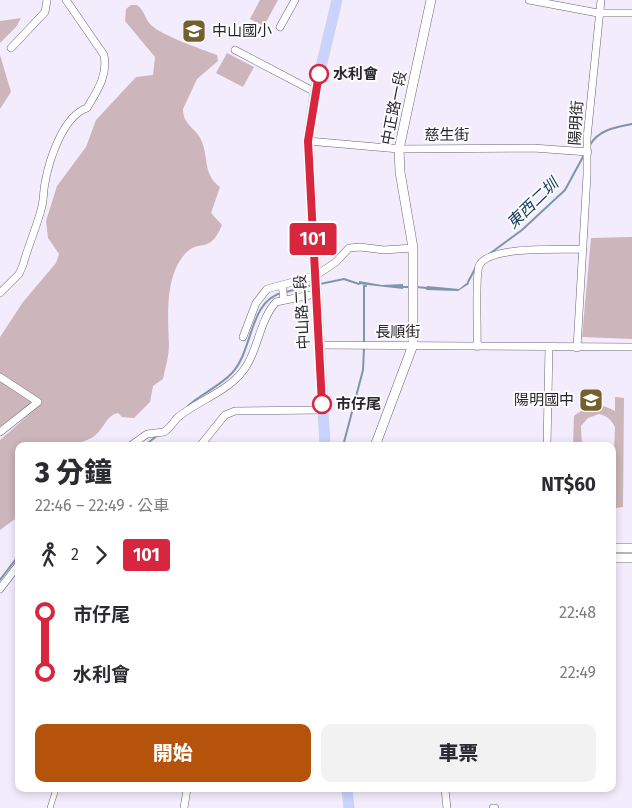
<!DOCTYPE html>
<html lang="zh-TW">
<meta charset="utf-8">
<style>
body{margin:0;font-family:"Fira Sans","Noto Sans TC",sans-serif;background:#f2f2f3;color:#2b2b33;height:100vh;display:flex;flex-direction:column;font-size:19px;white-space:nowrap}
*{box-sizing:border-box;margin:0}
p{font-size:16px;color:#7c7c81}
.icon{flex:none;width:28px;height:28px;fill:none;stroke:currentColor;stroke-width:2;stroke-linecap:round;stroke-linejoin:round}
.map{position:relative;flex:1;overflow:hidden}
.drawer{position:absolute;left:15px;top:442px;width:601px;height:350px;display:flex;flex-direction:column;background:#fff;border-radius:10px;box-shadow:0 2px 8px #0003}
.drawer>*{flex:none}
.badge{padding:0 10px;border-radius:4px;font-size:18px;line-height:32px}
.map>.badge{position:absolute;translate:-50% -50%;box-shadow:0 0 0 2px #fff}
.legs{display:flex;align-items:center;gap:8px;height:55px;padding:0 20px;font-size:16px}
.legs p{margin-inline-start:auto}
.overview{display:flex;align-items:center;justify-content:space-between;height:85px;padding:0 20px}
h1{font-size:28px;font-weight:800;line-height:38px}
.cta{display:flex;gap:10px;margin-top:auto;padding:10px 20px}
.cta a{flex:1;height:58px;border-radius:10px;background:#b45309;color:#fff;font-size:20px;font-weight:800;line-height:58px;text-align:center}
.cta a+a{background:#f2f2f3;color:#2b2b33}
ul{padding:0 20px;list-style:none}
li{display:flex;align-items:center;gap:18px;height:60px;font-size:19px}
li i{display:grid;place-items:center;width:8px;height:100%;margin:0 6px;background:currentColor}
li i::after{content:'';width:12px;height:12px;margin:-6px;border:4px solid;border-radius:50%;background:#fff}
li p{margin-inline-start:auto}
li:first-child i{background:linear-gradient(#0000 50%,currentColor 0)}
li:last-child i{background:linear-gradient(currentColor 50%,#0000 0)}
.map>svg:first-child{display:block}
.green{fill:#ccb6bb}
.water{fill:#7e96ac}
.lines{fill:none;stroke-linecap:round;stroke-linejoin:round}
.stream{stroke:#7e96ac;stroke-width:2}
.pedestrian-casing{stroke:#6a6473;stroke-width:6}
.minor-casing{stroke:#6a6473;stroke-width:8}
.tertiary-casing{stroke:#6a6473;stroke-width:10}
.primary-casing{stroke:#d4d4d5;stroke-width:11}
.pedestrian{stroke:#fff;stroke-width:5}
.minor{stroke:#fff;stroke-width:7}
.tertiary{stroke:#fff;stroke-width:9}
.primary{stroke:#cad3fd;stroke-width:10}
.line-1-casing{stroke:#fff;stroke-width:11}
.line-1{stroke:#d7263d;stroke-width:8}
.stop-1-dot{fill:#fff;stroke:#d7263d;stroke-width:2.5}
.labels{text-anchor:middle;stroke-width:4;stroke-linejoin:round;paint-order:stroke}
.poi-label{font-size:15px;fill:#28262c;stroke:#fcfcfc;text-anchor:start}
.stop-label{font-size:15px;font-weight:bold;fill:#28262c;stroke:#fcfcfc;text-anchor:start}
.street-label{font-size:15px;fill:#28262c;stroke:#fcfcfc}
.water-label{font-size:16px;font-style:italic;fill:#194162;stroke:#fcfcfc}
</style>
<div class="map">
<svg width="632" height="808" viewBox="0 0 632 808">
<rect width="100%" height="100%" fill="#f3ecfd"/>
<path class="green" d="M260 0H278L264 26 250 19Z
M131 5H137C144 10 145 18 150 24 160 35 201 49 217 55L218 61 197 79 183 109C183 123 192 126 199 136 210 153 201 173 220 187L211 213 222 225C220 229 218 234 215 238 204 251 195 239 181 259 165 282 168 319 169 345 169 356 165 369 163 379L153 386 150 402 134 418 122 417 118 413C106 415 103 431 93 437 70 450 44 446 19 446V516L0 530V440L40 405 0 432V337L23 302 56 263 59 254 48 238 46 221 57 186 86 147 96 120 136 77 153 75 155 57 125 21 126 9Z
M21 18 16 27 0 43V21Z
M227 53 254 67 243 87 216 73Z
M0 55 11 92 0 109Z
M632 237V339L582 337 591 238Z
M615 397 624 398 623 507 615 508V499H612L615 427C611 419 607 416 599 414L588 418 581 426 582 446H573L574 416C587 405 600 402 615 411Z"/>
<path class="water" d="M359 281 382 285 403 284V289L359 284Z
M468 282 469 284 458 291 426 290 427 286 459 289Z"/>
<g class="lines">
<path class="stream" d="M590 145C598 130 616 127 632 124
M488 255 522 230 565 190 585 153
M468 282 477 265
M320 284 344 279 359 284
M403 287H411
M416 287 427 288
M286 292 313 285
M364 344V286H366
M188 406C201 394 220 386 232 373 253 351 249 302 281 293
M144 446 158 435
M343 446 363 370 364 348
M0 580 19 555"/>
<g class="pedestrian-casing">
<path id="pedestrian" d="M50 808 56 789"/>
</g>
<g class="minor-casing">
<path id="minor" d="M529 0 598 13H632
M280 27 295 0
M11 48 45 12 47 0
M235 50 315 92
M308 141 399 149 533 148 588 152
M282 285 284 300
M0 293 19 274 23 265C28 246 36 229 41 210 44 201 43 192 45 183 49 160 63 116 87 108 97 91 108 76 104 55L66 0
M243 337 256 303 267 289 315 276 336 262 349 248 360 247 384 250 413 248
M319 345 632 347
M477 347C478 332 475 277 479 266 488 245 562 250 582 249
M577 348 587 175V138L601 0
M0 377 38 402 0 432
M130 446 147 434 164 432C170 428 173 423 177 418 198 400 232 391 247 365 259 345 260 320 276 302L315 294
M200 446 225 415 235 411 323 410
M547 446 549 347
M0 589 19 564
M445 789 447 808
M184 808 187 789
M493 808H495"/>
</g>
<g class="tertiary-casing">
<path id="tertiary" d="M375 446 413 345V248L400 172 399 149 431 0
M612 548H632
M612 558H632"/>
</g>
<g class="primary-casing">
<path id="primary" d="M325 446 308 141 315 92 337 0
M347 789 349 808"/>
</g>
<use href="#pedestrian" class="pedestrian"/>
<use href="#minor" class="minor"/>
<use href="#tertiary" class="tertiary"/>
<use href="#primary" class="primary"/>
</g>
<g class="lines">
<g class="line-1-casing">
<path id="line-1" d="M319 74 308 141 322 404"/>
</g>
<use href="#line-1" class="line-1"/>
</g>
<defs>
<g id="school-square" transform="scale(1.25)"><rect x="-9" y="-9" width="18" height="18" rx="4" fill="#74602f" stroke="#fcfcfc"/><path d="M0-5L7-2L0 1L-7-2ZM-4 1L0 2.5L4 1V4Q0 6-4 4Z" fill="#fff"/></g>
</defs>
<g fill-rule="evenodd">
<use href="#school-square" x="194" y="31"/>
<use href="#school-square" x="591" y="400"/>
</g>
<g class="stop-1-dot">
<circle cx="319" cy="74" r="9"/>
<circle cx="322" cy="404" r="9"/>
</g>
<g class="labels">
<g class="poi-label">
<text x="212" y="36">中山國小</text>
<text x="574" y="405" text-anchor="end">陽明國中</text>
</g>
<g class="stop-label">
<text x="333" y="79">水利會</text>
<text x="336" y="409">市仔尾</text>
</g>
<g class="street-label">
<text transform="translate(394 108) rotate(-79)" y="5">中正路一段</text>
<text transform="translate(576 123) rotate(-86)" y="5">陽明街</text>
<text x="447" y="140">慈生街</text>
<text transform="translate(302 312) rotate(-93)" y="5">中山路二段</text>
<text x="398" y="337">長順街</text>
</g>
<g class="water-label">
<text transform="translate(532 203) rotate(-44)" y="6">東西二圳</text>
</g>
</g>
</svg>
<b class="badge" style="left:313px;top:239px;background:#d7263d;color:#fff">101</b>
<section class="drawer">
<div class="overview"><div><h1>3 分鐘</h1><p>22:46 – 22:49 · 公車</p></div><b>NT$60</b></div>
<div class="legs"><svg class="icon" aria-label="walk" viewBox="0 0 24 24"><circle cx="13" cy="4" r="2"/><path d="M13 8l-2 6 4 7M11 14l-3 7M7 12l3-4h3l4 4"/></svg>2<svg class="icon" aria-label="forward" viewBox="0 0 24 24"><path d="M9 5l7 7-7 7"/></svg><b class="badge" style="background:#d7263d;color:#fff">101</b></div>
<ul>
<li><i style="color:#d7263d"></i><b>市仔尾</b><p>22:48</p></li>
<li><i style="color:#d7263d"></i><b>水利會</b><p>22:49</p></li>
</ul>
<div class="cta"><a>開始</a><a>車票</a></div>
</section>
</div>
